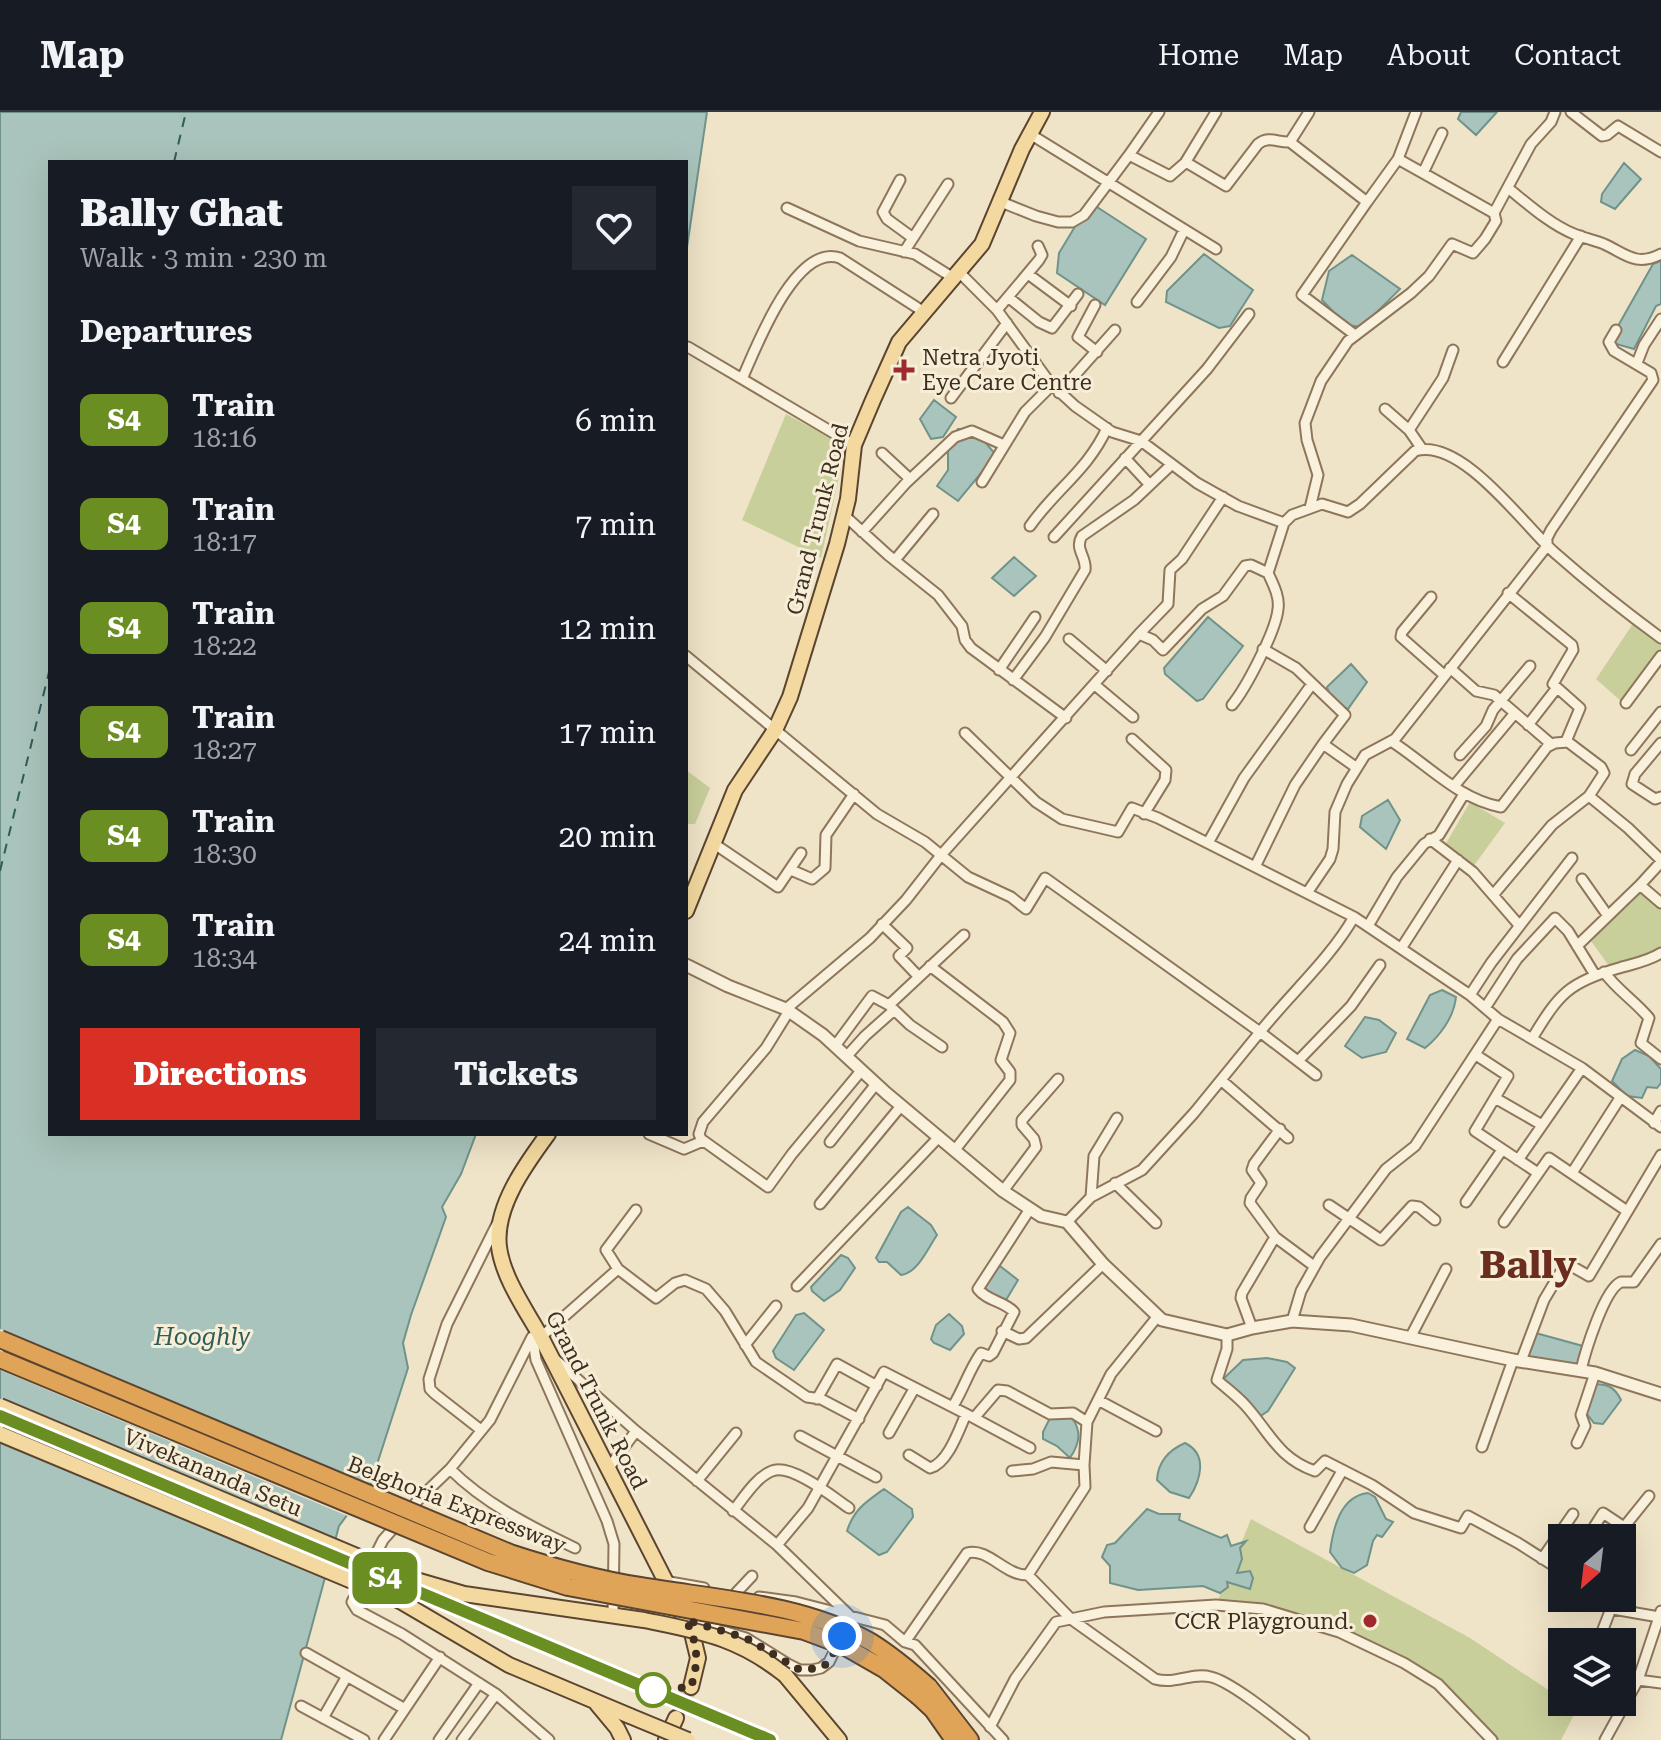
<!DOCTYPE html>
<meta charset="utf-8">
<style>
body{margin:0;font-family:"Roboto Serif",serif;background:#242831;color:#f1f3f6;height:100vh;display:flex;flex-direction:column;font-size:30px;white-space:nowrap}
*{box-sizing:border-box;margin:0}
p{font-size:26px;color:#9ea1a6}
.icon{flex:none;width:44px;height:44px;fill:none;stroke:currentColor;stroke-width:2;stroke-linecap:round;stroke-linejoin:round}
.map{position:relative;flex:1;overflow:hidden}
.sheet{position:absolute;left:48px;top:48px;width:640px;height:976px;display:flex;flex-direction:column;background:#171b24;border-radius:0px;box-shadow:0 8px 32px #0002}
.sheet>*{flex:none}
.badge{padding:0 16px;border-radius:12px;font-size:28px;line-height:52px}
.needle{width:52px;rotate:208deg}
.fabs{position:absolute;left:1548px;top:1412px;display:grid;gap:16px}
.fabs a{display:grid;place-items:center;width:88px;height:88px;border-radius:0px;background:#171b24;box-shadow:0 8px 32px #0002;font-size:40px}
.you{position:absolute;width:40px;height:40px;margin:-20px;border:6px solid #fff;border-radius:50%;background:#1a73e8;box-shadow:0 0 0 12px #1a73e833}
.map>.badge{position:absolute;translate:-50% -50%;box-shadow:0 0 0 4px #fff}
h2{padding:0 32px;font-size:30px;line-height:72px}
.round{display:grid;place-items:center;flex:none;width:84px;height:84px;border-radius:0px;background:#242831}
.overview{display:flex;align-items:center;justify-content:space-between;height:136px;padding:0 32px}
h1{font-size:38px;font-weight:800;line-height:60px}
.primary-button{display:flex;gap:16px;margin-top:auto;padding:16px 32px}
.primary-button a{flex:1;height:92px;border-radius:0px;background:#d93025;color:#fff;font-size:32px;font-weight:800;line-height:92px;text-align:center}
.primary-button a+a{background:#242831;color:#f1f3f6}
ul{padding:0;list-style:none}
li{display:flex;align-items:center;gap:24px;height:104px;padding:0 32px}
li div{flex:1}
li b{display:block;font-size:30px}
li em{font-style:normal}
li .badge{min-width:88px;font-weight:700;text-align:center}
header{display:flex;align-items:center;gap:48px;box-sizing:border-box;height:112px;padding:0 40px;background:#171b24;border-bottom:2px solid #363941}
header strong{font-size:38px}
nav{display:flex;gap:44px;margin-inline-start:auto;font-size:28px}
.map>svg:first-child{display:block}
.green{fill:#c9cf9b}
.water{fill:#a9c4bc;stroke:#6f938a;stroke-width:2}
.pier{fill:#f0e4c8}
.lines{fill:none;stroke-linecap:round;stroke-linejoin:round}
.ferry{stroke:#2f5d5a;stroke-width:2;stroke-dasharray:10 8;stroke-linecap:butt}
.primary-tunnel{stroke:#ccc0a6;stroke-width:14;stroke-dasharray:14 7;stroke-linecap:butt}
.minor-casing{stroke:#8d765c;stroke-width:13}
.tertiary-casing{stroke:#8d765c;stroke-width:15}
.primary-casing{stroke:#5b4430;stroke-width:18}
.motorway-casing{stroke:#5b4430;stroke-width:20}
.minor{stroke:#faf1dc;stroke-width:9}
.tertiary{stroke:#faf1dc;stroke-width:11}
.primary{stroke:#f3d9a0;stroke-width:14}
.motorway{stroke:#e0a458;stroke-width:16}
.rail-casing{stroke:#3d2e20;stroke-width:6}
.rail{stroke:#f7eed8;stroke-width:3;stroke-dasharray:9;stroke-linecap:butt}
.primary-bridge-casing{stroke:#5b4430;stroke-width:18;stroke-linecap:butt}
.motorway-bridge-casing{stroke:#5b4430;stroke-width:20;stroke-linecap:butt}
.primary-bridge{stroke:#f3d9a0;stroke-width:14}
.motorway-bridge{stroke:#e0a458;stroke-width:16}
.line-casing{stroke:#fff;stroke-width:18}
.line{stroke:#6b8e23;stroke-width:12}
.walk{stroke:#3d2e20;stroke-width:8;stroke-dasharray:0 14.4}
.poi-dot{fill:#9e2a2b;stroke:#f7eed8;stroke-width:3}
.stop-dot{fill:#fff;stroke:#6b8e23;stroke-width:4}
.labels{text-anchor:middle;stroke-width:6;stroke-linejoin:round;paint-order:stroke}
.poi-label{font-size:22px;fill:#3d2e20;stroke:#f7eed8;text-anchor:start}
.street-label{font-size:22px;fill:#3d2e20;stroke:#f7eed8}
.water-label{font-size:24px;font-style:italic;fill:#2f5d5a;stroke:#f7eed8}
.town-label{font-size:38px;font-weight:bold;fill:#6b2e1e;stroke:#f7eed8}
</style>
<header>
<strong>Map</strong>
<nav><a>Home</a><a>Map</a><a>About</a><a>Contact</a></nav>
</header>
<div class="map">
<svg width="1661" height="1628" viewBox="0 0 1661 1628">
<rect width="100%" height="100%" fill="#f0e4c8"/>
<path class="green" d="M786 302 846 334 821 446 742 408Z
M1634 510 1661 531V536L1622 590 1596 567Z
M686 658 710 676 695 712H686Z
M1470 690 1505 711 1470 759 1444 735Z
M1638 774 1661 796V837L1609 854 1586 822Z
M1251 1407 1470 1526 1562 1587V1590H1567L1577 1597 1561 1628H1492L1438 1572 1338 1520 1263 1497 1216 1493Z"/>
<path class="water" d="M0 0H707L686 142V50H50V1022H476L461 1062 442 1095 446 1105 411 1203 403 1231 408 1256 371 1371 339 1414 281 1628H0Z
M1461 0H1497L1476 23 1458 7Z
M1624 51 1641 67 1615 97 1601 90 1602 82Z
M1097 95 1146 127 1105 193 1057 161 1059 141 1085 98Z
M1204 142 1253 178 1230 214 1219 216 1166 190 1167 179Z
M1352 143 1400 177 1362 215 1346 213 1322 188 1329 159Z
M1661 149V192L1656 194 1634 237 1609 230 1653 152Z
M934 288 956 305 943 325 931 327 920 307Z
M958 317H974L996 343 958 389 937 374 948 358V335Z
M1014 445 1036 464 1014 484 992 466Z
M1208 505 1243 534 1203 587 1197 589 1165 562 1164 556Z
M1351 552 1367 570 1348 597 1332 591 1327 575Z
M1388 688 1400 708 1386 737 1360 715 1362 704Z
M1442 878 1456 885C1454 905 1440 924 1425 936L1407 927 1430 883Z
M1365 905 1379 908 1396 921 1386 940 1362 946 1345 934Z
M1635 938 1649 944 1661 957V971L1657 976 1647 975 1642 986 1627 984 1612 969 1622 947Z
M908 1095 931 1113 937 1123C928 1136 918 1161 901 1163L887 1150H879L876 1146 901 1100Z
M841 1143 848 1146 855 1156 840 1178 824 1189 812 1179 811 1175Z
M1000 1154 1018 1168 1003 1193 980 1175 987 1162Z
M804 1201 824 1218 794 1258 776 1246 773 1239 796 1203Z
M949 1202 962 1214 964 1222 950 1238 934 1231 931 1227 936 1213Z
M1532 1220 1583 1234 1577 1254 1532 1246 1527 1243Z
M1267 1246 1287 1250 1295 1256 1268 1299 1256 1307 1219 1271 1243 1248Z
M1593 1272C1607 1272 1614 1274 1621 1288L1603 1312 1594 1311 1583 1297Z
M1071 1304C1082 1319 1080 1331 1070 1346L1057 1334 1043 1327V1320L1050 1306Z
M1185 1331C1208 1342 1201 1368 1189 1386L1170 1380 1157 1368C1158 1350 1169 1338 1185 1331Z
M884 1377 912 1397 913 1405 887 1440 879 1443 847 1419C854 1397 866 1390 884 1377Z
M1368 1381 1375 1385 1386 1407 1393 1410 1382 1425 1377 1423 1373 1429 1367 1453 1354 1461 1342 1456 1330 1440C1333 1417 1340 1384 1368 1381Z
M1147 1397 1159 1402H1180L1179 1408 1221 1426 1227 1423 1231 1434 1246 1429 1240 1436 1242 1447 1237 1461 1250 1459 1253 1466 1250 1477 1227 1470 1228 1475 1220 1481 1203 1474 1138 1478 1110 1471V1454L1102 1445 1107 1433 1115 1431Z"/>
<path class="pier" d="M0 1217 374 1374 350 1405 0 1258Z
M0 1287 339 1429 328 1467 0 1330Z"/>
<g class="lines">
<path class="ferry" d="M174 50 186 0
M0 759 50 556"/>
<path class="primary-tunnel" d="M676 1606 691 1575"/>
<g class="minor-casing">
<path id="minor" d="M1571 0 1602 24 1607 23 1618 14 1661 40
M1030 22 1216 137
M1290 30 1309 0
M1129 43 1159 0
M1398 47 1494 101 1531 32 1551 10 1555 0
M1185 51 1216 0
M1423 61 1442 21
M900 68 883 100 887 107 913 126
M1508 76C1529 93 1550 112 1574 122 1584 126 1594 128 1604 132 1626 142 1636 155 1661 142
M1001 90 1036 104 1058 110H1072L1084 103 1129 43 1170 64 1185 51 1189 52 1226 74 1258 32C1269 23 1278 31 1290 30L1367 90 1398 47 1416 0
M787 96 859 129 915 142 955 167
M904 140 948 72
M960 161 997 198 1050 271 1075 294 1112 320 1141 329 1197 371 1238 394 1284 411 1292 403 1322 392 1348 400 1360 392 1415 339C1462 325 1524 414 1555 441 1589 471 1624 499 1661 526
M1028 162 1071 194
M1008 185 1039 210 1052 216 1078 182
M1137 190 1171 145 1184 118
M1095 193 1078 225 1097 240
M997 198 1039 148 1042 143 1038 134
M1355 223 1302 183 1367 90
M688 235 854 333
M1503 250 1581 124
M1637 251 1644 233 1661 207
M742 267C756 236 795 131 840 146L924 200
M1059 281 1115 218
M951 286 1007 211
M1385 297 1409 318
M1422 337 1409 318 1443 266 1453 238
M882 341 910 367
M1125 346 1150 373
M982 370 1025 300 1052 273
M1310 396 1318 363 1307 328 1305 311 1321 269 1348 229 1411 181 1429 164 1452 132 1473 141 1485 127 1496 109 1494 101
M844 403 888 443 938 483 962 514 965 528 971 536 1066 606
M1030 414C1055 378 1088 358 1107 316
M862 420 906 371 955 325 972 319 1004 333
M1054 425 1207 257 1249 202
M895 448 933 402
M1431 485 1402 520 1401 525 1444 563
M1139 522 1168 492 1170 458 1182 447 1223 385
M1069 527 1107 559
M1263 537 1296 556 1345 603 1323 632 1357 656
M686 544 877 702 925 730 968 765 1011 785 1026 797 1045 766 1260 920 1194 1001 1142 1058 1091 1085 1067 1110
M1450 556 1476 579 1494 583 1551 632
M999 558 1035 505
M1013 568 1045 525 1085 458C1087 445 1074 437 1082 424L1134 388 1171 353
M1095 573 1133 605
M1626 591 1661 544
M1232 593C1246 576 1276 519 1278 497 1280 485 1273 472 1268 461L1284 411
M1528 613 1556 577
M965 621 1036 690 1062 707 1118 720 1132 696 1158 706 1354 805 1470 883 1498 907 1582 956 1661 1015
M1132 627 1166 658 1165 668 1144 702
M1391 629C1427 652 1458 687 1501 695L1547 635 1555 631 1568 630
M1661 631 1635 662 1632 672 1655 687 1661 685
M1631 638 1661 600
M1460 643 1486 614 1493 598 1530 554
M1454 674 1515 601
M1589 684 1628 716 1661 748
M1430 727 1473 760 1519 813
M713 731 778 775 801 741
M1208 731 1244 666 1312 572
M1661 750 1640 773 1661 791
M1255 755 1295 673 1323 632
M791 758 812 767 825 756 826 723 854 682
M1582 767 1608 804
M1307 781 1330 747 1333 737 1335 700 1347 672 1365 643 1395 627 1547 434V426L1551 418 1653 268 1651 261 1614 239 1609 230 1616 218
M1494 782 1552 713 1589 684 1604 661 1601 655 1568 630 1567 627 1580 596 1553 572 1573 538 1572 533 1508 481
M882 812 907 836 899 844 918 864
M1368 814 1397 765 1424 732 1439 723 1464 682
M1577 834 1640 773
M1402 835 1458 748
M930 854 1003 910 1010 921 1001 948 1010 960V968L954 1039
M1604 860C1617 878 1635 889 1649 906L1641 931 1661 947
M1470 883 1491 851 1572 746
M889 893 964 823
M1485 896 1517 847 1555 806 1568 819 1595 863
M786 897 870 826 906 788 942 742 1139 522 1153 528 1163 538 1202 497 1223 484 1245 454 1251 453 1268 461
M789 899 766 936 703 1010 699 1022 701 1027 768 1075 792 1042 861 959
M1533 925C1559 882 1569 870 1619 856 1633 852 1649 849 1661 841
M835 934 872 884 889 893 910 913 942 935
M1476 943 1508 964 1475 1019 1538 1061
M846 945 865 924 893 899
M1298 949 1351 894 1380 853
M1316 963 1260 920C1291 881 1329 848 1354 805
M1221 968 1288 1026
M1495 986 1542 1013
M1654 1011 1661 999
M1280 1017 1254 1052 1252 1058 1261 1071 1251 1086 1250 1091 1275 1125 1314 1154
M649 1022 684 1037 703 1029
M830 1030 876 972
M1518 1048 1582 956
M1572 1061 1620 986
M1115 1071 1156 1111
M1003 1079 1036 1035 1034 1027 1022 1013V1008L1058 967
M1091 1085 1094 1044 1117 1006
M1466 1090 1502 1038
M820 1092 901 994
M1329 1093 1381 1128 1412 1094 1419 1095 1435 1108
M1504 1110 1549 1046 1627 1099
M618 1157 606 1138 636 1098
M797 1174 939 1025
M1292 1209 1301 1179 1320 1145 1386 1057 1415 1034 1498 907
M1252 1216 1241 1186 1242 1181 1275 1125
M1002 1219 1019 1227 1026 1226 1103 1152
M1227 1223V1237L1217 1268C1226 1276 1237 1284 1246 1294 1270 1321 1278 1346 1315 1359L1325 1349 1372 1373 1414 1401 1461 1416 1468 1404 1518 1431 1562 1459
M532 1225 490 1308 450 1357 420 1386 383 1428 352 1490 357 1498 402 1522 496 1582 549 1628
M541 1225 618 1157 656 1186 675 1171 685 1168 706 1177 725 1199 756 1250 807 1285 821 1287 859 1307
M1410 1226 1446 1157
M533 1227 536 1248 607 1409 614 1432 613 1503
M745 1233 776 1194
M556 1248 636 1319 777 1433 851 1505 829 1550 821 1556 812 1558H800L788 1552 746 1526 686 1508
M1521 1249 1544 1188 1566 1151 1589 1164 1661 1043
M1581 1258C1585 1241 1604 1177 1621 1170 1623 1170 1632 1170 1634 1170L1661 1132
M817 1287 837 1252 877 1274
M1098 1288 1156 1319
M953 1294C964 1276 969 1258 981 1241L989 1244 993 1241 1014 1200C1004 1189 987 1189 978 1177L1030 1097
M974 1306 1030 1336
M481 1318 435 1282 430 1277 429 1267 447 1212 497 1112
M889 1321 914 1277
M800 1324 876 1365
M1577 1331 1585 1314 1581 1303 1595 1261
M1482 1335 1513 1248
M909 1343 930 1356C948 1351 959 1318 966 1302
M450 1357C484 1391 531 1415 575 1436
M608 1357 636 1319
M1012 1359 1033 1357 1051 1350 1084 1353
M697 1369 736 1321
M733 1399C743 1387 756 1365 772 1359 791 1351 833 1385 849 1396
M1310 1415 1342 1359
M1587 1426 1603 1401 1624 1415 1649 1384
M777 1433 808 1396 884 1260 974 1306 998 1278 1007 1279 1050 1302 1073 1301 1087 1310
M1542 1447 1573 1402
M1028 1463 1071 1507 1155 1567C1176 1573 1191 1560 1211 1565 1233 1570 1284 1613 1304 1628
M664 1469 704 1476
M736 1481 752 1464
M759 1485 796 1490 885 1513 905 1530 915 1533 1003 1628
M1610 1486 1613 1497 1659 1505
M905 1530 967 1441C988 1435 1005 1464 1028 1463L1085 1375 1084 1353 1087 1310 1111 1262 1158 1204
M1598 1530 1612 1494
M306 1541 405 1597
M1638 1568 1661 1571
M301 1594 364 1628
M323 1606 347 1564
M990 1615 1015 1567 1056 1510 1104 1500 1216 1493 1263 1497 1339 1520 1404 1551 1438 1572 1492 1628
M384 1628 440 1545
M439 1628 479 1571
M462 1628 496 1582
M1605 1628 1638 1568 1661 1499"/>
</g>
<g class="tertiary-casing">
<path id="tertiary" d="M686 853 728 874 786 897 823 923 886 981 1003 1079 1041 1104 1067 1110 1103 1152 1162 1208 1227 1223 1252 1216 1292 1209 1351 1213 1513 1248 1595 1261 1661 1282"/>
</g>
<g class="primary-casing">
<path id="primary" d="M686 799 735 678 775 618 790 585 837 432 848 387 854 333 873 288 899 230 982 132 1022 37 1042 0
M548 1022C526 1052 494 1095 499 1135 503 1166 526 1198 541 1225L692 1521 698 1546 691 1575
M409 1466 464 1482 644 1508
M400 1489 509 1553 630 1604
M785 1563 839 1628
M597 1592 617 1616 623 1628
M666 1628 676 1606"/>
</g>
<g class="motorway-casing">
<path id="motorway" d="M929 1575 970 1628
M918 1584 933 1598 954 1628"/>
</g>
<use href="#minor" class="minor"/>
<use href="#tertiary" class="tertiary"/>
<use href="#primary" class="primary"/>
<use href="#motorway" class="motorway"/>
<g class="rail-casing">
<path id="rail" d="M0 1304 770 1628"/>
</g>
<use href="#rail" class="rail"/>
<g class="primary-bridge-casing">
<path id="primary-bridge" d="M0 1294 409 1466
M0 1322 400 1489
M644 1508C702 1520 737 1525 785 1563
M630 1604 688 1628"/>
</g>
<g class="motorway-bridge-casing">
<path id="motorway-bridge" d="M0 1227 510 1441C553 1455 596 1467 640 1474 717 1487 802 1491 871 1530 892 1543 911 1559 929 1575
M0 1247 488 1450 568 1475 804 1519 844 1534 884 1557 918 1584"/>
</g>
<use href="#primary-bridge" class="primary-bridge"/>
<use href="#motorway-bridge" class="motorway-bridge"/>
</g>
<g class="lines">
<g class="line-casing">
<path id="line" d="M0 1304 770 1628"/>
</g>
<use href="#line" class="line"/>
<path class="walk" d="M653 1578 691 1575C699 1549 698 1532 686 1508L746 1526 800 1558 821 1556 829 1550 842 1524"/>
</g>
<g class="poi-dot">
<path d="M900 246h8v8h8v8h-8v8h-8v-8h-8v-8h8z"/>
<circle cx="1370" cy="1509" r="8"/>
</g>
<circle class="stop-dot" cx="653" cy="1578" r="16"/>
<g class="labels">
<g class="poi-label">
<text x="922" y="253">Netra Jyoti<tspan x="922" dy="25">Eye Care Centre</tspan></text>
<text x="1354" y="1517" text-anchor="end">CCR Playground.</text>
</g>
<g class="street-label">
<text transform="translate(817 407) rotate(-76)" y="8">Grand Trunk Road</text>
<text transform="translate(597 1288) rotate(63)" y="8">Grand Trunk Road</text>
<text transform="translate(213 1360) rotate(23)" y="8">Vivekananda Setu</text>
<text transform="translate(457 1392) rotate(21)" y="8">Belghoria Expressway</text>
</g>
<g class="water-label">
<text x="202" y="1233">Hooghly</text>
</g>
<g class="town-label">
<text x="1528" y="1166">Bally</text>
</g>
</g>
</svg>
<div class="fabs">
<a><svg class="needle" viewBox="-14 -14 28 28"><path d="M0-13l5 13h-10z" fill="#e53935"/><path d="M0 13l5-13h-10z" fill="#9ea1a6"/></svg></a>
<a><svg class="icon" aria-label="layers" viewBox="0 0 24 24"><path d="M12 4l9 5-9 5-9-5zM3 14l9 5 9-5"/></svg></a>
</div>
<div class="you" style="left:842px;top:1524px"></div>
<b class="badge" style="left:385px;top:1466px;background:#6b8e23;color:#fff">S4</b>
<section class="sheet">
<div class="overview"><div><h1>Bally Ghat</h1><p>Walk · 3 min · 230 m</p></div><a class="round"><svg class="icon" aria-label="heart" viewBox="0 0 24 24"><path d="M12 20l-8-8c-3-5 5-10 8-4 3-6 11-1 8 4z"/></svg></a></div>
<h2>Departures</h2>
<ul>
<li><span class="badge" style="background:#6b8e23;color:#fff">S4</span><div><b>Train</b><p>18:16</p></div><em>6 min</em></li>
<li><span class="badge" style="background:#6b8e23;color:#fff">S4</span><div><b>Train</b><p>18:17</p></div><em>7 min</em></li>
<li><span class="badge" style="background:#6b8e23;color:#fff">S4</span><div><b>Train</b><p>18:22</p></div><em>12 min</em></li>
<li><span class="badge" style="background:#6b8e23;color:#fff">S4</span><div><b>Train</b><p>18:27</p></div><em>17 min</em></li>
<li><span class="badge" style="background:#6b8e23;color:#fff">S4</span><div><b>Train</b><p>18:30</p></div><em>20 min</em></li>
<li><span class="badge" style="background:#6b8e23;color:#fff">S4</span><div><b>Train</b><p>18:34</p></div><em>24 min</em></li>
</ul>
<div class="primary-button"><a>Directions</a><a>Tickets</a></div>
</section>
</div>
